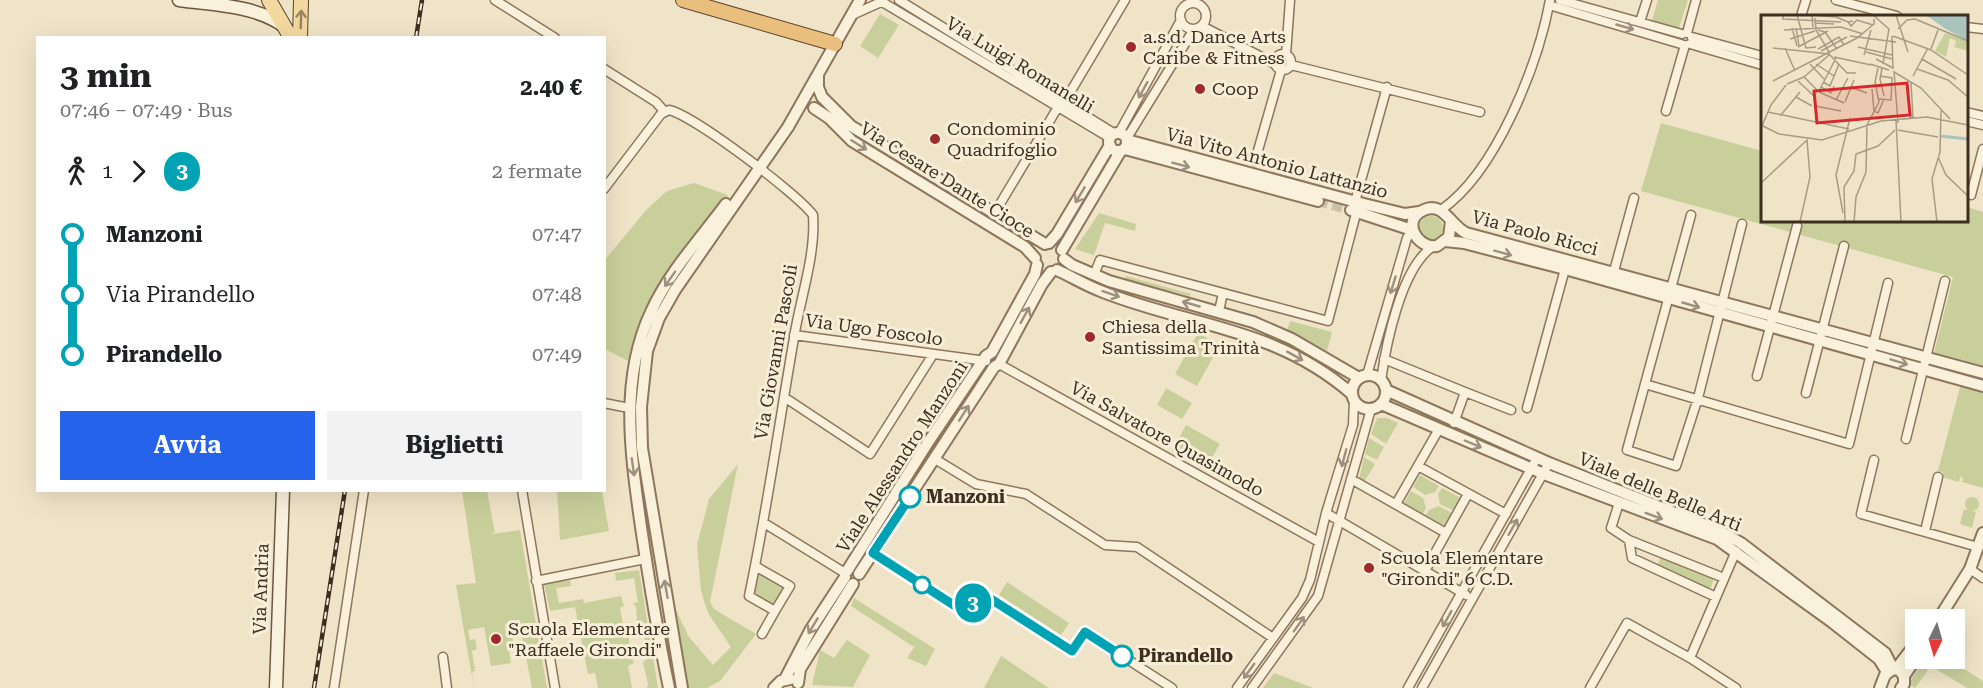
<!DOCTYPE html>
<html lang="it">
<meta charset="utf-8">
<style>
body{margin:0;font-family:"Roboto Serif",serif;background:#f2f2f2;color:#202124;height:100vh;display:flex;flex-direction:column;font-size:22px;white-space:nowrap}
*{box-sizing:border-box;margin:0}
p{font-size:20px;color:#757577}
.icon{flex:none;width:33px;height:33px;fill:none;stroke:currentColor;stroke-width:2;stroke-linecap:round;stroke-linejoin:round}
.map{position:relative;flex:1;overflow:hidden}
.drawer{position:absolute;left:36px;top:36px;width:570px;height:456px;display:flex;flex-direction:column;background:#fff;border-radius:0px;box-shadow:0 6px 24px #0002}
.drawer>*{flex:none}
.badge{padding:0 12px;border-radius:20px;font-size:21px;line-height:39px}
.needle{width:39px;rotate:185deg}
.controls{position:absolute;left:1905px;top:609px;display:grid;gap:12px}
.controls a{display:grid;place-items:center;width:60px;height:60px;border-radius:0px;background:#fff;box-shadow:0 6px 24px #0002;font-size:30px}
.map>.badge{position:absolute;translate:-50% -50%;box-shadow:0 0 0 3px #fff}
.legs{display:flex;align-items:center;gap:9px;height:66px;padding:0 24px;font-size:20px}
.legs p{margin-inline-start:auto}
.summary{display:flex;align-items:center;justify-content:space-between;height:102px;padding:0 24px}
h1{font-size:33px;font-weight:700;line-height:45px}
.primary-button{display:flex;gap:12px;margin-top:auto;padding:12px 24px}
.primary-button a{flex:1;height:69px;border-radius:0px;background:#2563eb;color:#fff;font-size:24px;font-weight:700;line-height:69px;text-align:center}
.primary-button a+a{background:#f2f2f2;color:#202124}
ul{padding:0 24px;list-style:none}
li{display:flex;align-items:center;gap:21px;height:60px;font-size:22px}
li i{display:grid;place-items:center;width:9px;height:100%;margin:0 8px;background:currentColor}
li i::after{content:'';width:15px;height:15px;margin:-8px;border:4px solid;border-radius:50%;background:#fff}
li p{margin-inline-start:auto}
li:first-child i{background:linear-gradient(#0000 50%,currentColor 0)}
li:last-child i{background:linear-gradient(currentColor 50%,#0000 0)}
.map>svg:first-child{display:block}
.green{fill:#c9cf9b}
.lines{fill:none;stroke-linecap:round;stroke-linejoin:round}
.tertiary-tunnel{stroke:#ccc0a6;stroke-width:10;stroke-dasharray:10 5;stroke-linecap:butt}
.minor-casing{stroke:#8d765c;stroke-width:11}
.tertiary-casing{stroke:#8d765c;stroke-width:14}
.secondary-casing{stroke:#6f573f;stroke-width:15}
.primary-casing{stroke:#5b4430;stroke-width:16}
.trunk-casing{stroke:#5b4430;stroke-width:16}
.minor{stroke:#faf1dc;stroke-width:8}
.tertiary{stroke:#faf1dc;stroke-width:10}
.secondary{stroke:#faf1dc;stroke-width:12}
.primary{stroke:#f3d9a0;stroke-width:14}
.trunk{stroke:#eabe7c;stroke-width:14}
.rail-casing{stroke:#3d2e20;stroke-width:4.5}
.rail{stroke:#f7eed8;stroke-width:2;stroke-dasharray:7;stroke-linecap:butt}
.oneway{stroke:#988460}
.oneway2{stroke:#9c907e}
.line-1-casing{stroke:#fff;stroke-width:14}
.line-1{stroke:#00a3b4;stroke-width:9}
.poi-dot{fill:#9e2a2b;stroke:#f7eed8;stroke-width:2}
.stop-1-dot{fill:#fff;stroke:#00a3b4;stroke-width:3}
.labels{text-anchor:middle;stroke-width:6;stroke-linejoin:round;paint-order:stroke}
.poi-label{font-size:18px;fill:#3d2e20;stroke:#f7eed8;text-anchor:start}
.street-label{font-size:18px;fill:#3d2e20;stroke:#f7eed8}
.stop-label{font-size:18px;font-weight:bold;fill:#3d2e20;stroke:#f7eed8;text-anchor:start}
.inset-river{fill:none;stroke:#a9c4bc;stroke-width:3}
.inset-road{fill:none;stroke:#a89b85;stroke-width:1.5}
.view{fill:#d62828;fill-opacity:0.15;stroke:#d62828;stroke-width:3}
.inset-edge{fill:none;stroke:#3d2e20;stroke-width:3}
</style>
<div class="map">
<svg width="1983" height="688" viewBox="0 0 1983 688">
<rect width="100%" height="100%" fill="#f0e4c8"/>
<path class="green" d="M1658 0H1688L1679 28 1652 21Z
M880 14 899 25 878 58 860 46Z
M1661 123 1762 151V220H1966L1967 207 1983 212V366L1934 353 1953 277 1641 191Z
M694 183 728 195 652 294 630 362 605 349 604 261 647 209 667 191Z
M1099 213 1136 224 1135 231 1105 223 1094 255 1075 249Z
M1419 228a12 12 0 1 1 24 0a12 12 0 1 1-24 0Z
M1126 276 1191 294 1190 296 1125 279Z
M1290 321 1332 332 1327 351 1287 330Z
M1198 333 1220 345 1197 386 1175 374Z
M1961 383 1983 391V488L1962 482 1963 478 1960 477 1959 482 1942 477 1943 472 1938 471Z
M1166 388 1192 403 1182 419 1157 405Z
M1377 418H1387L1398 423 1386 444 1371 434Z
M1186 425 1220 444 1205 469 1172 451Z
M1369 438 1384 447 1377 460 1365 454Z
M1364 457 1375 464 1364 482 1359 479Z
M738 464 710 602 714 609 756 634 720 681 707 688H687L673 604 689 637 713 665 731 647 708 613 701 591 697 545 709 499Z
M1420 475 1439 486 1435 492 1425 495 1413 487Z
M1442 488 1461 498 1454 511 1440 504 1438 494Z
M462 491H487L495 532 492 534 520 530 547 688H532L519 621 505 624 506 634 512 633 513 643 508 644 511 663 491 666 484 627 468 630 470 640 475 639 477 649 472 651 475 671 472 672 474 688 456 585 476 583Z
M557 491H602L609 531 560 540Z
M1411 491 1423 498 1426 508 1423 514 1404 503Z
M1965 504a7 7 0 1 1 14 0a7 7 0 1 1-14 0Z
M1439 506 1452 513 1445 526 1426 515 1429 510Z
M1964 509 1976 512 1972 528 1960 524Z
M1661 555 1714 578 1710 591 1657 569Z
M639 570 658 688H647L648 684 643 662 648 658 644 636 638 635 636 607 633 603 638 602 634 578 616 581 615 573Z
M759 573 787 588 774 608 754 596Z
M570 580 571 586 556 588 559 603 583 599 584 603 621 596 624 606 620 608 625 636 629 635V644L633 654 631 655 634 663 628 666 632 688H598L595 673 588 674 575 607 550 611 544 584Z
M1007 582 1069 623 1061 635 999 595Z
M854 598 935 649 926 666 907 658 914 647 851 606Z
M847 640 870 655 853 687 812 685 820 650 834 658Z
M1001 656 1049 688H984Z
M1923 659H1949L1983 681V688H1967L1931 666 1915 688 1909 684Z
M1274 673 1313 688H1263Z"/>
<g class="lines">
<path class="tertiary-tunnel" d="M1318 201 1351 210"/>
<g class="minor-casing">
<path id="minor" d="M495 0 555 38
M879 0 1110 138
M899 0 1115 134
M1560 0 1682 34
M1836 0 1897 16
M1180 16a13 13 0 1 1 26 0a13 13 0 1 1-26 0Z
M1549 5 1681 44
M852 15 881 2
M1801 16 1806 0
M1640 22 1647 0
M1202 26 1275 64
M1966 27 1983 29
M1687 33 1696 0
M1692 37 1762 56
M1690 44 1762 65
M1275 62a8 8 0 1 1 16 0a8 8 0 1 1-16 0Z
M1286 55 1290 0
M1291 65 1480 112
M604 69 656 102 664 111
M1065 101 1125 0
M1666 111 1685 45
M1966 112 1983 116
M1966 121 1983 125
M1119 133 1181 20
M1127 138 1194 29
M1255 161 1281 70
M604 189 661 114 669 110C693 115 798 194 813 215 816 255 800 299 794 338 779 424 767 510 749 596L775 611 762 634
M1971 195 1983 149
M1355 202 1387 87
M1441 210C1496 172 1538 65 1550 0
M994 214 1058 107
M1691 215 1627 450 1676 466 1698 398 1742 224
M1614 271 1634 198
M1094 275 1100 260 1328 321 1358 206
M1219 311 1223 293
M794 335 986 361
M1384 359 1465 392 1454 423
M999 364 1319 542
M1367 375 1407 238 1413 230
M1757 376 1797 226
M1381 381C1386 344 1401 269 1432 247
M1645 384 1849 444 1888 283
M1465 392 1511 410
M1806 393 1844 246
M784 397 870 454 932 356
M604 403 629 408
M1527 408 1565 269
M1906 439 1945 281
M935 459 976 484 1026 494 1105 545 1137 547 1273 638
M1874 460 1861 514 1978 547
M1418 466 1506 514
M1351 479 1446 533
M522 490 555 688
M1619 503 1611 528 1629 540 1632 558 1716 597
M1396 504 1439 429
M1326 513 1466 595
M764 523 845 573
M1925 531 1938 477
M1629 540 1724 578
M873 553 966 613 980 592 1072 651 1085 632 1172 688
M755 566 790 586 775 611
M1970 569 1983 578
M1425 571 1468 494
M536 581 645 559
M443 657 447 688
M1690 658 1736 551
M334 688 364 490
M1237 688 1302 598 1310 580 1326 513 1353 425 1354 401
M1252 688 1318 596 1371 409
M1408 688 1537 458
M1422 688 1549 463
M1590 688 1627 623 1690 658 1736 688"/>
</g>
<g class="tertiary-casing">
<path id="tertiary" d="M818 75V87L822 97 851 126 1045 244
M814 108 829 118 852 141 1025 247 1035 258
M1109 142a9 9 0 1 1 18 0a9 9 0 1 1-18 0Z
M1127 140 1364 204 1405 214 1419 212
M1125 149 1318 201
M1351 210 1412 230
M1451 221 1449 237 1437 246C1416 249 1401 219 1424 210 1443 201 1451 226 1466 233L1983 373
M1445 241 1464 243 1565 269 1983 386
M1049 243 1057 234 1110 145
M1062 250 1120 152
M1064 259 1072 265 1109 281 1253 322 1292 339 1359 378
M1057 270C1072 277 1087 286 1103 292 1192 327 1275 327 1352 394
M1352 392a17 17 0 1 1 34 0a17 17 0 1 1-34 0Z
M1386 390 1549 463 1720 531 1741 543 1885 653 1893 669
M1381 404 1544 474 1717 539 1832 622 1879 659 1887 672
M847 571 927 444 986 356 992 352 1035 274 1037 265
M859 574 994 367 999 364 1042 284 1051 272
M1938 620 1970 569 1983 533
M1896 669 1916 643
M1904 676 1916 658
M785 679 811 629 845 577
M798 683 800 669 853 584
M669 688C658 635 649 581 641 527 631 456 619 380 651 312 669 272 700 239 726 204
M682 688 642 448 641 407 647 351 659 318 675 290 788 127 860 0
M774 688 781 681 790 679
M1880 688 1885 675 1893 669 1899 670 1904 676V684L1901 688"/>
</g>
<g class="secondary-casing">
<path id="secondary" d="M179 0C215 5 254 5 284 26
M276 688 283 490"/>
</g>
<g class="primary-casing">
<path id="primary" d="M269 0 291 38
M300 38 301 0"/>
</g>
<g class="trunk-casing">
<path id="trunk" d="M683 0 835 44"/>
</g>
<use href="#minor" class="minor"/>
<use href="#tertiary" class="tertiary"/>
<use href="#secondary" class="secondary"/>
<use href="#primary" class="primary"/>
<use href="#trunk" class="trunk"/>
<g class="rail-casing">
<path id="rail" d="M416 38 422 0
M314 688 345 490"/>
</g>
<use href="#rail" class="rail"/>
</g>
<defs><path id="oneway-shaft" d="M-6 0H5M1.5-3L5.5 0L1.5 3" fill="none" stroke-width="1.6" stroke-linecap="round" stroke-linejoin="round" transform="scale(1.5)"/></defs>
<use class="oneway" href="#oneway-shaft" transform="translate(301 19) rotate(-88)"/>
<g class="oneway2">
<use href="#oneway-shaft" transform="translate(1625 27) rotate(16)"/>
<use href="#oneway-shaft" transform="translate(1143 90) rotate(119)"/>
<use href="#oneway-shaft" transform="translate(859 145) rotate(32)"/>
<use href="#oneway-shaft" transform="translate(1181 165) rotate(15)"/>
<use href="#oneway-shaft" transform="translate(1080 195) rotate(121)"/>
<use href="#oneway-shaft" transform="translate(1503 253) rotate(15)"/>
<use href="#oneway-shaft" transform="translate(670 279) rotate(125)"/>
<use href="#oneway-shaft" transform="translate(1393 285) rotate(107)"/>
<use href="#oneway-shaft" transform="translate(1111 294) rotate(19)"/>
<use href="#oneway-shaft" transform="translate(1191 304) rotate(-164)"/>
<use href="#oneway-shaft" transform="translate(1691 305) rotate(16)"/>
<use href="#oneway-shaft" transform="translate(1025 315) rotate(-61)"/>
<use href="#oneway-shaft" transform="translate(1295 356) rotate(29)"/>
<use href="#oneway-shaft" transform="translate(1899 362) rotate(17)"/>
<use href="#oneway-shaft" transform="translate(964 413) rotate(-57)"/>
<use href="#oneway-shaft" transform="translate(1473 444) rotate(23)"/>
<use href="#oneway-shaft" transform="translate(1344 458) rotate(105)"/>
<use href="#oneway-shaft" transform="translate(633 467) rotate(82)"/>
<use href="#oneway-shaft" transform="translate(1654 516) rotate(20)"/>
<use href="#oneway-shaft" transform="translate(1513 527) rotate(-60)"/>
<use href="#oneway-shaft" transform="translate(666 589) rotate(-100)"/>
<use href="#oneway-shaft" transform="translate(1447 619) rotate(119)"/>
<use href="#oneway-shaft" transform="translate(1299 624) rotate(-55)"/>
<use href="#oneway-shaft" transform="translate(813 626) rotate(121)"/>
<use href="#oneway-shaft" transform="translate(1249 671) rotate(126)"/>
</g>
<g class="lines">
<g class="line-1-casing">
<path id="line-1" d="M910 497 873 553 966 613 980 592 1072 651 1085 632 1122 656"/>
</g>
<use href="#line-1" class="line-1"/>
</g>
<g class="poi-dot">
<circle cx="1131" cy="47" r="6"/>
<circle cx="1200" cy="89" r="6"/>
<circle cx="935" cy="139" r="6"/>
<circle cx="1090" cy="337" r="6"/>
<circle cx="1369" cy="568" r="6"/>
<circle cx="496" cy="639" r="6"/>
</g>
<g class="stop-1-dot">
<circle cx="910" cy="497" r="10"/>
<circle cx="922" cy="585" r="8"/>
<circle cx="1122" cy="656" r="10"/>
</g>
<g class="labels">
<g class="poi-label">
<text x="1143" y="43">a.s.d. Dance Arts<tspan x="1143" dy="21">Caribe &amp; Fitness</tspan></text>
<text x="1212" y="95">Coop</text>
<text x="947" y="135">Condominio<tspan x="947" dy="21">Quadrifoglio</tspan></text>
<text x="1102" y="333">Chiesa della<tspan x="1102" dy="21">Santissima Trinità</tspan></text>
<text x="1381" y="564">Scuola Elementare<tspan x="1381" dy="21">"Girondi" 6 C.D.</tspan></text>
<text x="508" y="635">Scuola Elementare<tspan x="508" dy="21">"Raffaele Girondi"</tspan></text>
</g>
<g class="street-label">
<text transform="translate(1020 65) rotate(31)" y="6">Via Luigi Romanelli</text>
<text transform="translate(1277 163) rotate(15)" y="6">Via Vito Antonio Lattanzio</text>
<text transform="translate(947 180) rotate(32)" y="6">Via Cesare Dante Cioce</text>
<text transform="translate(1535 233) rotate(15)" y="6">Via Paolo Ricci</text>
<text transform="translate(874 330) rotate(8)" y="6">Via Ugo Foscolo</text>
<text transform="translate(776 352) rotate(-80)" y="6">Via Giovanni Pascoli</text>
<text transform="translate(1167 439) rotate(29)" y="6">Via Salvatore Quasimodo</text>
<text transform="translate(902 457) rotate(-57)" y="6">Viale Alessandro Manzoni</text>
<text transform="translate(1660 492) rotate(23)" y="6">Viale delle Belle Arti</text>
<text transform="translate(261 589) rotate(-88)" y="6">Via Andria</text>
</g>
<g class="stop-label">
<text x="926" y="503">Manzoni</text>
<text x="1138" y="662">Pirandello</text>
</g>
</g>
<g transform="translate(1761 15)">
<rect width="207" height="207" fill="#f0e4c8"/>
<path d="M184 18 207 26V36L193 32 195 26 189 23 185 42 174 36Z" fill="#c9cf9b"/>
<path d="M165 0H207V26L183 13Z" fill="#a9c4bc"/>
<path class="inset-river" d="M179 121 207 124"/>
<path class="inset-road" d="M22 0V4L80 7M36 0 45 33 55 32M82 0H103M112 0 128 14 122 49M135 0 147 37M54 3 55 15 68 37M154 4 207 26M92 6 87 7 90 11 96 5 112 10M54 8 73 9M52 12 51 0 75 2 87 7M31 13 36 31M35 13 38 31M137 14 146 5 154 4M23 15 80 12 102 19M57 15 64 17 76 34M89 21 135 27M131 21 132 54M132 21 170 35 207 60M29 24 54 16M37 32 67 16M97 32 131 40M12 33 68 39 86 58H95M24 33 34 56M57 34 78 22 83 30M170 34 177 15M60 36 86 22M105 37 131 44M103 40 110 15M73 42 110 50M115 44 132 53M161 44 195 64M49 49 63 64M55 49 73 61M109 49 128 55M121 53 119 64 123 81M156 54 187 65 207 82M133 56 137 108M133 57 160 73 189 104M152 61 167 33M43 62 68 40M12 66 96 23 113 9V4M37 66 54 82M62 67 69 71 78 49M26 69 43 62 57 76M60 72 70 78 73 71M89 72 106 78M111 74 113 96M58 76 75 43M58 77 83 88M35 82 51 91M118 84 130 85 131 63 119 61M75 85 87 63M84 87 93 65M54 91 80 96M113 96 117 98 123 84M7 97 88 114M19 101 39 77M148 102H152L150 68M135 105 140 207M0 110 18 119 61 125 120 106 166 102 207 110M1 111 10 90 25 70M137 115 177 122M177 142 185 160 207 181M0 168 46 125 49 162 39 207M82 198 75 160 89 103M84 207 83 172 93 156 95 139 117 131 134 115M93 207 95 182 105 157 106 110 118 87 114 67 117 53M176 207 171 164 179 137 180 96"/>
<path class="view" d="M146 68 149 100 56 108 53 76Z"/>
<rect width="207" height="207" class="inset-edge"/>
</g>
</svg>
<div class="controls">
<a><svg class="needle" viewBox="-14 -14 28 28"><path d="M0-13l5 13h-10z" fill="#e53935"/><path d="M0 13l5-13h-10z" fill="#757577"/></svg></a>
</div>
<b class="badge" style="left:973px;top:603px;background:#00a3b4;color:#fff">3</b>
<section class="drawer">
<div class="summary"><div><h1>3 min</h1><p>07:46 – 07:49 · Bus</p></div><b>2.40 €</b></div>
<div class="legs"><svg class="icon" aria-label="walk" viewBox="0 0 24 24"><circle cx="13" cy="4" r="2"/><path d="M13 8l-2 6 4 7M11 14l-3 7M7 12l3-4h3l4 4"/></svg>1<svg class="icon" aria-label="forward" viewBox="0 0 24 24"><path d="M9 5l7 7-7 7"/></svg><b class="badge" style="background:#00a3b4;color:#fff">3</b><p>2 fermate</p></div>
<ul>
<li><i style="color:#00a3b4"></i><b>Manzoni</b><p>07:47</p></li>
<li><i style="color:#00a3b4"></i><span>Via Pirandello</span><p>07:48</p></li>
<li><i style="color:#00a3b4"></i><b>Pirandello</b><p>07:49</p></li>
</ul>
<div class="primary-button"><a>Avvia</a><a>Biglietti</a></div>
</section>
</div>
